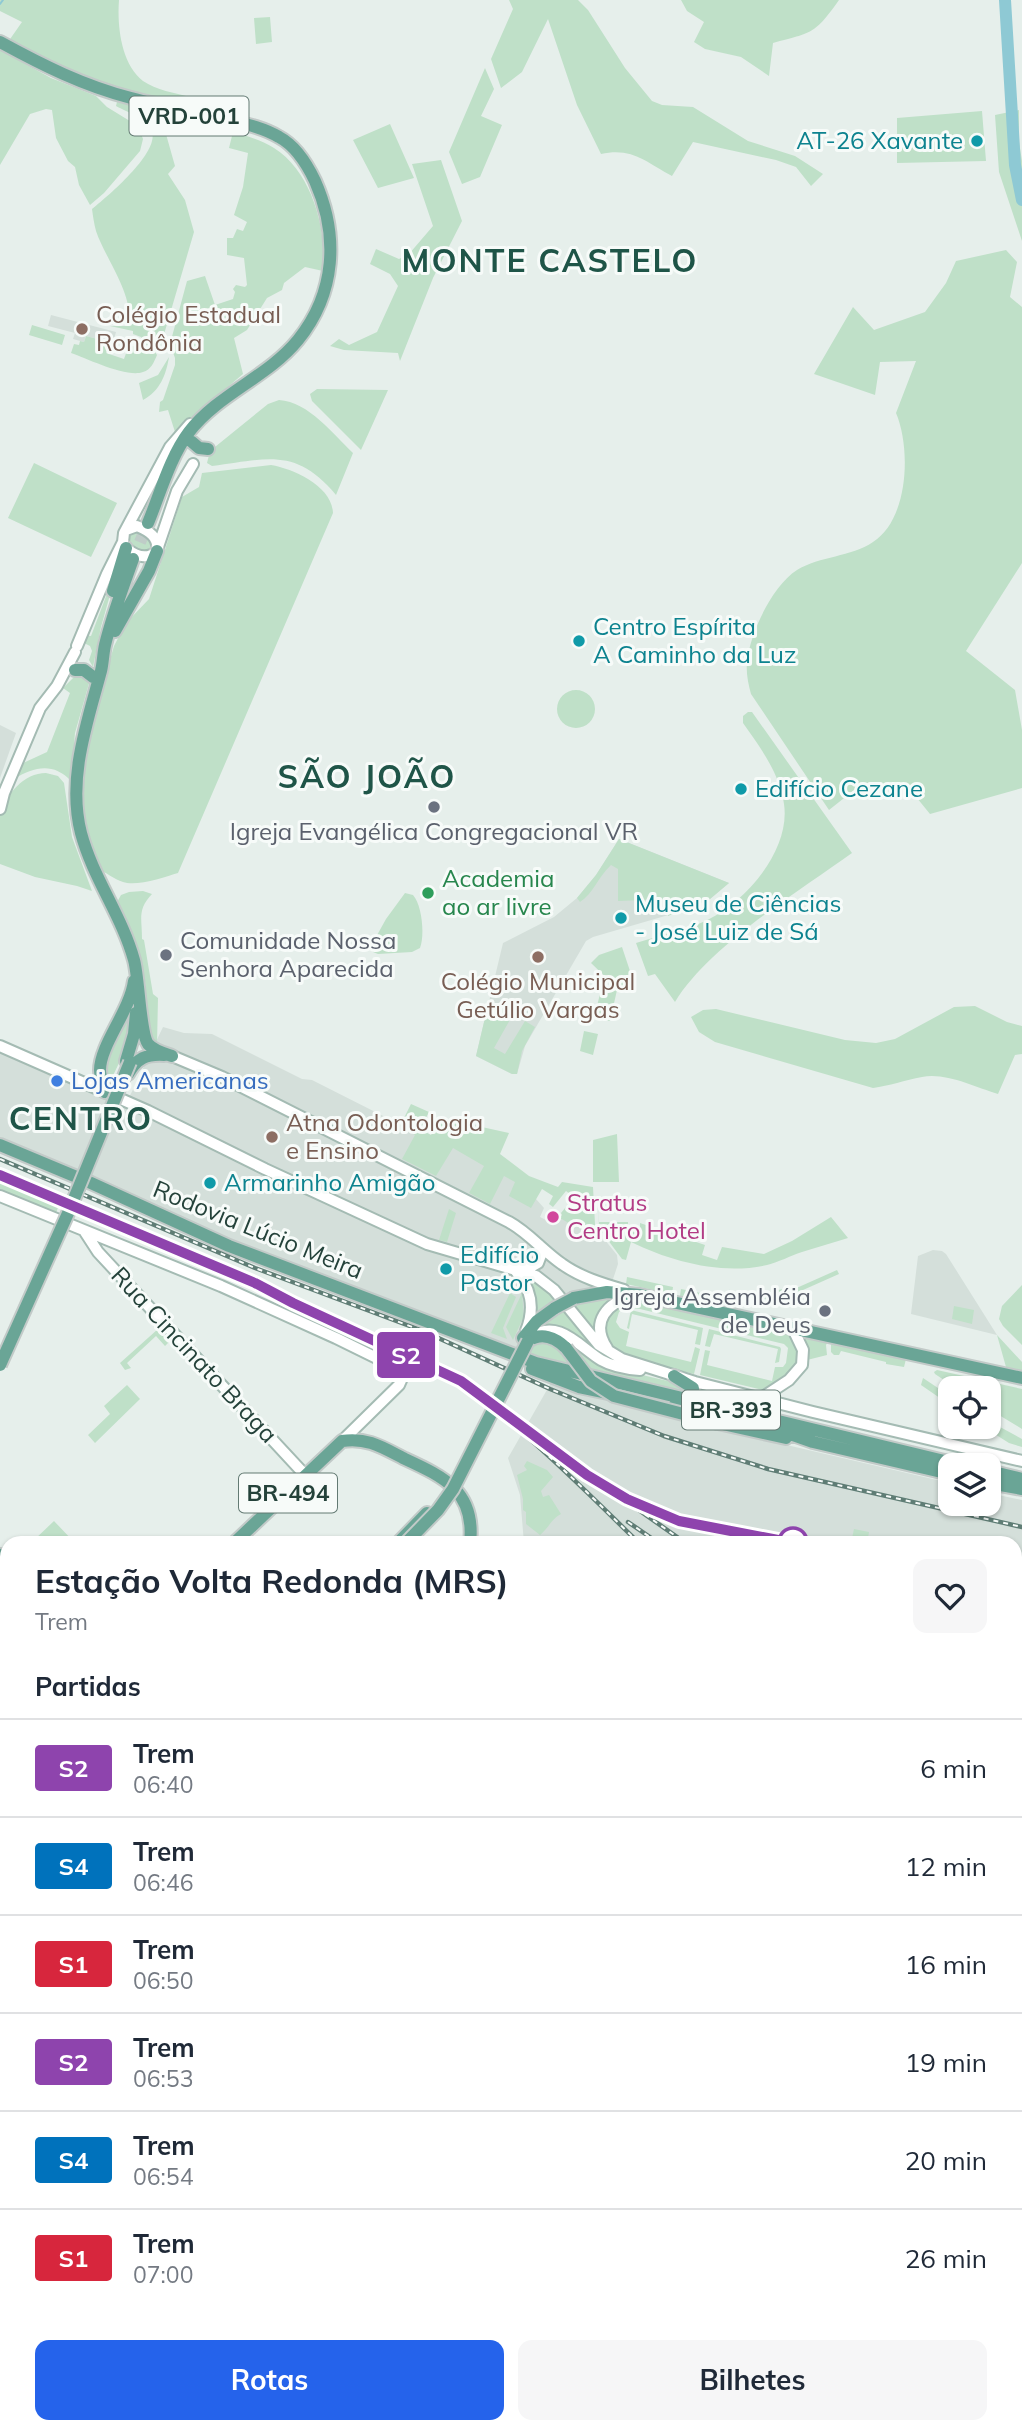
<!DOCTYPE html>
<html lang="pt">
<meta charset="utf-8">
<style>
body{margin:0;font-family:Mulish,sans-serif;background:#f6f6f7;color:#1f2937;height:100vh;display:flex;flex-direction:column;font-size:26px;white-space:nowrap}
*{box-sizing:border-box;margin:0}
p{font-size:23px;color:#747a83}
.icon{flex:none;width:38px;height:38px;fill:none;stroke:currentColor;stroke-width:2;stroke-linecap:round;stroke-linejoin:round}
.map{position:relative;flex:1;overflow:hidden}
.details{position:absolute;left:0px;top:1536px;width:1022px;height:898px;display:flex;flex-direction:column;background:#fff;border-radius:21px 21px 0 0;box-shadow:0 2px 5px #0004}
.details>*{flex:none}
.badge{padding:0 14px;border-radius:5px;font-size:24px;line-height:46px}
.buttons{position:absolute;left:938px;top:1376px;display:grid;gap:14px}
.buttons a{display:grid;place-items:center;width:63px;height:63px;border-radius:14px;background:#fff;box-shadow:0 2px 5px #0004;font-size:35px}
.map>.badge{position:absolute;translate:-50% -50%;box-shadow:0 0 0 4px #fff}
h2{padding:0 35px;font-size:26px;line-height:63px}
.round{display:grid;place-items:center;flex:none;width:74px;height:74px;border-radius:14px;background:#f6f6f7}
.summary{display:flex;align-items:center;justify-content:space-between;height:119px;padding:0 35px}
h1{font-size:33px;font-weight:700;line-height:52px}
.button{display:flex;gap:14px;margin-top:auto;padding:14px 35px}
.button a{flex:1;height:80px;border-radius:14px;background:#2563eb;color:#fff;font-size:28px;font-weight:700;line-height:80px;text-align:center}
.button a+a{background:#f6f6f7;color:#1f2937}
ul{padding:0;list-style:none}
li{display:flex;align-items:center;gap:21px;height:98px;padding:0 35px;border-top:2px solid #e0e1e3}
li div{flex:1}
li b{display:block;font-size:26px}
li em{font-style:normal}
li .badge{min-width:77px;font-weight:700;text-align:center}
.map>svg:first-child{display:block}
.built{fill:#d4dfda}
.green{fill:#bfe0c8}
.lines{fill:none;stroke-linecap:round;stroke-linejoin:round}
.stream{stroke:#8ec9d4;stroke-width:2}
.river{stroke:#8ec9d4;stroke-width:12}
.primary-tunnel{stroke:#bfccc8;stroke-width:12;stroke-dasharray:12 6;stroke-linecap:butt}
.secondary-casing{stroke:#a4bbb3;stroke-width:14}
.primary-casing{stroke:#c2cac8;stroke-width:16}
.secondary{stroke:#fff;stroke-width:10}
.primary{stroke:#6aa596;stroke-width:12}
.rail-casing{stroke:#5f7d75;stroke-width:4.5}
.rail{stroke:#f7fbf9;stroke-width:2;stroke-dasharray:5;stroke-linecap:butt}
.primary-bridge-casing{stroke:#c2cac8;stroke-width:16;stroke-linecap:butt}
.primary-bridge{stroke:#6aa596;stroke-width:12}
.line-casing{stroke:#fff;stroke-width:16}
.line{stroke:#8e44ad;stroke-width:10}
.culture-dot{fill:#0f9aa8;stroke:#f7fbf9;stroke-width:2.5}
.education-dot{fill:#8d6e63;stroke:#f7fbf9;stroke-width:2.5}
.worship-dot{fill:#6b7280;stroke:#f7fbf9;stroke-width:2.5}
.leisure-dot{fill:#2e9e5b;stroke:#f7fbf9;stroke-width:2.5}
.shop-dot{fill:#3f7fe0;stroke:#f7fbf9;stroke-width:2.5}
.hotel-dot{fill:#d1479c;stroke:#f7fbf9;stroke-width:2.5}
.stop-dot{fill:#fff;stroke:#8e44ad;stroke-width:3.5}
.labels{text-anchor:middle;stroke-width:6;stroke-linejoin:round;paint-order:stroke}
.shield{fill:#f7fbf9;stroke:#637a73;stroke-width:2}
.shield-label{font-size:23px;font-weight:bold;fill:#24423a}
.culture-label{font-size:24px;fill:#0d838f;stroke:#f7fbf9;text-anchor:start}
.education-label{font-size:24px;fill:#785e54;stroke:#f7fbf9;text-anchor:start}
.worship-label{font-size:24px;fill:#5b616d;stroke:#f7fbf9}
.leisure-label{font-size:24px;fill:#27864d;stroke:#f7fbf9;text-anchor:start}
.shop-label{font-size:24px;fill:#366cbe;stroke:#f7fbf9;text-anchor:start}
.hotel-label{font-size:24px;fill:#b23c85;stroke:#f7fbf9;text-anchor:start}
.street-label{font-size:24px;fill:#24423a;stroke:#f7fbf9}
.district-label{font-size:32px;font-weight:bold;letter-spacing:2px;fill:#1f5548;stroke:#f7fbf9}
</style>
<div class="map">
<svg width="1022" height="2434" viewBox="0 0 1022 2434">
<rect width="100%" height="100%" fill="#e6efeb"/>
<path class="built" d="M51 315 116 332 113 343 86 336 84 342 73 339 75 333 48 326Z
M0 725 16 733 0 778Z
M619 839 729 883 710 899 689 909 593 937 586 941 525 1046 517 1074H512L476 1056 503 943 554 917 577 898 596 875Z
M163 1027 184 1033 212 1034 302 1079 312 1080 401 1125 452 1146 520 1181 544 1208 540 1217 546 1220 550 1214 563 1217 605 1240 617 1255 618 1264 576 1391 735 1433 950 1483V1503H989V1493L1022 1500V2434H0V2276L7 2269V2427H1015V1544L524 1543 520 1495 508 1458 552 1381 498 1354 0 1151V1052L125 1106Z
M933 1250 942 1251 946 1254 997 1335 911 1314 918 1256Z"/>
<path class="green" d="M0 0H119C117 26 121 64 143 81 156 90 175 93 190 97L189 106 139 96 86 80 8 42 22 22 0 11Z
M509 0H578L588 10 625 68 652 101 662 105 693 107 748 141 795 156 823 174 811 186 796 167 776 160 693 142 672 176C646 162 632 147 601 154L577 105 548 19 522 72 501 88 491 59 513 9Z
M681 0H839C814 35 813 32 773 43L769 76 741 57 705 49 694 42 704 22 687 11Z
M270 17 272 42 256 44 254 18Z
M0 50 51 78 96 96 107 107 138 126 143 139 140 151 104 193 90 205 79 185 75 167 68 161 56 138 52 110 46 109 30 114 0 165Z
M485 68 494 89 481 116 502 125 480 177 462 184 449 152Z
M117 102 186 117 185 122 162 120 175 166 168 174 185 200 194 232 160 348 143 344 141 337 133 334V331L110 326H126L129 323C133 293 105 258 96 231 94 224 93 216 92 209 107 197 159 153 152 132 147 119 127 112 116 106Z
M1019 110V142L1022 161V241L999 172 995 115Z
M982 111 986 161 897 163V118Z
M390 124 414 178 378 188 353 140Z
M233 132C247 136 262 140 274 148 312 172 327 229 323 271L305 267 284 283 282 290 267 298 247 330 234 338 243 374 175 432 168 410 159 412 160 402 163 400 175 365V358L170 344 187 281 205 276 215 305 233 299 235 292 233 289 236 285 245 287 247 285 244 258 227 255V238H233L237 229 243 231 247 222 234 215 243 187 248 153 229 148Z
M441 160 462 221 433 278 400 361 398 353 344 350 330 346 339 339 349 345 377 332 398 286 390 274 370 264 376 249 399 259 409 254 433 226 412 164Z
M1006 250 1017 262 1010 297 1022 307V563L966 651 1015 690 1022 730V788L930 814 908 787 863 783 829 810 751 694C748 683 746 673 747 662 750 633 772 586 797 570 820 556 851 557 873 542 909 519 911 448 896 413L916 361 880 362 875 395 814 374 853 307 874 330 925 312 946 283 956 261Z
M32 325 65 335 62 345 29 335Z
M86 336 113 343 106 353 124 359 129 345 155 352 157 355C154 362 151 370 143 372 127 378 88 359 71 353L74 344 79 345 80 341 84 342Z
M169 357C166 375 160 391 143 400L139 383 158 375Z
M317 389 388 390 361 450 312 401 310 394Z
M279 400C309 402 333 434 353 453L336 495C296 447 267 459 212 466L207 463 210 451 268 404Z
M34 463 117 503 91 557 8 518Z
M271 465C294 469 332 486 333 513L178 873C165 877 136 887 123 882 114 879 106 873 98 868L84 819 81 789 85 746 114 646 126 623 149 599 182 497 199 487 202 473Z
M134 532 151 538 152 546 148 552 134 549 128 543V538Z
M119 563 101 627 93 667 89 660 92 651 90 646 82 642 84 635 91 636 108 591 106 585Z
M78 673 90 680 75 733 71 781C53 762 34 767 14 779L21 764 47 752 70 693 63 688Z
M557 709a19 19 0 1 1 38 0a19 19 0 1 1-38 0Z
M748 712H752L852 853C798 892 709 946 675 1002L655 974 648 976 636 943C658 936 682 931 703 922 744 904 791 851 784 804 780 774 760 747 743 723V716Z
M46 773 58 776 64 783 72 837 92 891 77 886 35 877 0 864C0 849 0 829 0 815 6 794 24 773 46 773Z
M619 839 729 883 710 899 668 916V899L618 901V869L611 865C598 877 593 894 580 902L577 898 596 875Z
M143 891 152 894C137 910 142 918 142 939L144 940 153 994 158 998 157 1045C143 1029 148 1001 145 981 140 953 131 929 116 904L121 895 129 892Z
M405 893 413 895C422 905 425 935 420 948L412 952 378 954 373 952 371 946 386 919Z
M622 947 634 983 627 987 618 989 591 963 599 955Z
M617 990 610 1021 594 1018 600 994Z
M488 1005 498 1010 510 1008 515 1011 494 1048 505 1054 525 1021 535 1027 522 1051 517 1074H512L476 1056Z
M975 1006 1007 1022 1022 1026V1054L1015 1055 998 1094C975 1087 945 1072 922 1077 905 1080 889 1086 873 1088L715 1042 699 1032 691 1017 703 1010 716 1009 845 1040 876 1043 895 1039 954 1007Z
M131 1012C134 1035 119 1063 109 1084L105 1066Z
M584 1031 598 1034 593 1055 580 1051Z
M411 1104 429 1112 420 1129 431 1135 441 1118 509 1133 500 1154 529 1176 558 1187 562 1182 593 1187 595 1224 601 1236 572 1225 560 1218 562 1215 561 1213 574 1197 566 1191 553 1207 549 1204 553 1196 542 1189 531 1208 509 1196 515 1182 504 1176 490 1204 469 1193 484 1166 453 1148 436 1176 402 1159 415 1135 400 1126Z
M617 1134 619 1182H593V1140Z
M0 1178 60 1202 56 1213 0 1190Z
M598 1193 599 1222H628V1226L640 1227V1223L705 1245 702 1255 717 1260 722 1247 764 1254 792 1241 831 1217 848 1238C833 1243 817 1247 802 1252 790 1256 779 1262 767 1265 722 1275 672 1262 631 1242L626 1260 622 1259 599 1228Z
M449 1209 456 1213 447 1242 439 1240Z
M837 1270 839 1274 794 1294 792 1290Z
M524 1275 537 1280 561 1303 533 1322Z
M627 1277 673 1287 672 1294 626 1284Z
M1022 1285V1345L1003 1326 999 1319 1002 1306Z
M681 1289 726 1298 730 1289 726 1306 680 1296Z
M783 1289 784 1295 742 1303 740 1298Z
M510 1293 516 1297 503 1328 507 1339 491 1333Z
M522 1293 524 1316 513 1340 506 1327Z
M612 1295V1301L599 1337 568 1304Z
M640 1300 791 1333 800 1350 798 1367 767 1391 700 1375 705 1350 710 1351 707 1365 772 1381 775 1367H783L786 1363 788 1348 784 1344 640 1309 625 1307 619 1312 616 1322 620 1328 629 1332 626 1346 691 1362 695 1347 700 1349 694 1374 634 1360 611 1349 602 1328 610 1309Z
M564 1306 600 1349 598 1352 539 1327Z
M954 1306 974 1310 972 1324 952 1319Z
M631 1310 703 1328 700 1345 695 1344 698 1330 632 1314 629 1329 627 1328Z
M158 1329 168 1343 165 1346 156 1336 127 1363 131 1368 125 1370 120 1363Z
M709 1329 780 1347 781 1349 779 1362 775 1363 778 1349 714 1334 710 1347 705 1346Z
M800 1334 829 1340 826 1345 827 1355 807 1360Z
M997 1335 1022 1362V1371L1006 1367Z
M535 1339 565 1342 608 1367 685 1385 688 1387 686 1394 525 1355Z
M835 1342 906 1359 904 1367 886 1364V1362L841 1351 839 1355H834L831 1352V1344Z
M937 1370 1022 1389V1429L989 1409V1388H956L935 1374 934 1372Z
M923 1378 950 1396V1405L921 1385Z
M127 1385 140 1399 95 1443 88 1435 110 1414 104 1406Z
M989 1421 1022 1439V1447L1009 1443 982 1426H989Z
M527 1461 547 1470 553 1477 541 1491 543 1497 549 1495 561 1514C551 1519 549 1528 540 1535L526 1524V1512L523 1510V1499L517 1475 527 1470 524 1466Z
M54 1521 75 1543H30L33 1541Z
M854 1529 869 1532 867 1543H851Z
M0 2103 7 2110V2142L0 2149Z
M560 2427H604L606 2432 605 2434H563Z"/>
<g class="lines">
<path class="stream" d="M0 4 3 0"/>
<path class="river" d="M1005 0 1015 165 1022 200
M1015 1614 1022 1615
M90 2434 96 2427"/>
<path class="primary-tunnel" d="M133 559 148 523"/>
<g class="secondary-casing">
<path id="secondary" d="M126 530 137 526C149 531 159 537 157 551 148 560 136 556 127 549
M158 547 177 491 193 464
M77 646 107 574 123 542 124 533 170 447 190 424
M0 809 4 793 40 708 57 686 75 652
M0 1046 148 1111 265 1169 427 1244 536 1276 554 1290 599 1345 622 1359 695 1382 813 1412 1022 1461
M172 1056 222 1077 509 1222C529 1233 543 1251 562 1264 580 1277 603 1284 624 1290
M0 1196 221 1286 336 1338 399 1369 403 1376 399 1385 342 1441
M85 1232 98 1252 306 1476
M519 1268 531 1267 538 1263 541 1255 539 1245
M514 1269C532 1288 535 1308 526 1331
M532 1337C557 1317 581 1348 601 1360 613 1367 627 1369 640 1370
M607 1348C590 1322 607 1302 633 1297
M760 1399 789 1380 802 1365 803 1350 792 1327
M1015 1597 1022 1598
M0 1634 7 1642
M0 1966 7 1959
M614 2434 619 2427"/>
</g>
<g class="primary-casing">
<path id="primary" d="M0 42C42 65 84 86 131 98 163 107 196 112 229 120 246 124 264 128 279 137 296 146 307 164 315 181 339 235 336 293 298 340 268 377 218 394 189 432 170 457 160 494 148 523
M192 442 199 448 208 449
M133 559C123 587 112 616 105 645 103 654 103 663 101 671 87 723 67 779 81 833 93 878 122 916 134 960 139 978 140 1033 148 1044 154 1051 163 1053 172 1056
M113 591 126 548
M115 631 149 571 157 551
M75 670H84L93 677
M126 1061 134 1034 136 1013
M128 1074C137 1058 146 1054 164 1055
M105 1092C103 1084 100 1077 100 1070 100 1045 130 1011 134 981
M0 1145 91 1183 229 1246 536 1363 961 1465
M574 1298 607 1292 640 1295 1022 1378
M523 1338 537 1321 555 1308
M528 1341C541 1332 555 1337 566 1348
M532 1369 579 1387 608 1393
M674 1376 693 1388V1394L685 1399
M674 1406 721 1417
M718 1423 786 1438
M779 1430 813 1442 950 1474
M989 1471 1022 1479
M989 1483 1022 1489
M233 1544 342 1441C366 1437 382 1447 403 1458 444 1477 476 1491 470 1544
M397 1544 427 1513
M0 1555 7 1562
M0 1577 7 1584
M0 1743 7 1737"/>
</g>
<use href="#secondary" class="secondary"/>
<use href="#primary" class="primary"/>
<g class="rail-casing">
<path id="rail" d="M0 1159 255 1268 423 1331 550 1389 664 1436 768 1469 1022 1527
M0 1175 255 1283C311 1313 373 1334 428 1366 509 1411 574 1480 640 1544
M555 1451 687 1544
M651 1510 679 1521 799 1544
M628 1522 660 1544
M1015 1587 1022 1589
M1015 1757 1022 1759
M1015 1799 1022 1806
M1015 1964 1022 1972
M1015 2005 1022 2012
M750 2434V2427"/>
</g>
<use href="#rail" class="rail"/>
<g class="primary-bridge-casing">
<path id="primary-bridge" d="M555 1308 574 1298
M566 1348 591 1381 614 1396 718 1423
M0 1365 69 1211 130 1062
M405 1544 438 1510 453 1489 528 1341"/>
</g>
<use href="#primary-bridge" class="primary-bridge"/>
</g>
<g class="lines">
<g class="line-casing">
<path id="line" d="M0 1175 255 1283 293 1303 461 1381 587 1475 627 1499 679 1521 799 1544"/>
</g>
<use href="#line" class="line"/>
</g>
<g class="culture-dot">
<circle cx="977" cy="141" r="7"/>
<circle cx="579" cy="641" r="7"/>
<circle cx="741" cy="789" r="7"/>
<circle cx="621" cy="918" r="7"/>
<circle cx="210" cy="1183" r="7"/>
<circle cx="446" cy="1269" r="7"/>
</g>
<g class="education-dot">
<circle cx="82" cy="329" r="7"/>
<circle cx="538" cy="957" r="7"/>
<circle cx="272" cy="1137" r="7"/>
</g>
<g class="worship-dot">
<circle cx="434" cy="807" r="7"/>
<circle cx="166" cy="955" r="7"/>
<circle cx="825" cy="1311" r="7"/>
</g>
<circle class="leisure-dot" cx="428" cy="893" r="7"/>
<circle class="shop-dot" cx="57" cy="1081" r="7"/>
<circle class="hotel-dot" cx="553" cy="1217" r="7"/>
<circle class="stop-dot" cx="793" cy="1542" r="14"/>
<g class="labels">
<g class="shield">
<rect x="129.5" y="96.5" width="119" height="39" rx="5"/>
<rect x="682" y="1390.5" width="98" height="39" rx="5"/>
<rect x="239" y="1473.5" width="98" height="39" rx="5"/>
</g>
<g class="shield-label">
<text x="189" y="124">VRD-001</text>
<text x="731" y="1418">BR-393</text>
<text x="288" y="1501">BR-494</text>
</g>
<g class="culture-label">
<text x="963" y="149" text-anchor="end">AT-26 Xavante</text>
<text x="593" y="635">Centro Espírita<tspan x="593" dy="28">A Caminho da Luz</tspan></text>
<text x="755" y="797">Edifício Cezane</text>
<text x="635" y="912">Museu de Ciências<tspan x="635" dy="28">- José Luiz de Sá</tspan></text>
<text x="224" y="1191">Armarinho Amigão</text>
<text x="460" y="1263">Edifício<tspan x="460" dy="28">Pastor</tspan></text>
</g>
<g class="education-label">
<text x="96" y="323">Colégio Estadual<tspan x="96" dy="28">Rondônia</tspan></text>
<text x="538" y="990" text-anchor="middle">Colégio Municipal<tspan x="538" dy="28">Getúlio Vargas</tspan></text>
<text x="286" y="1131">Atna Odontologia<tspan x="286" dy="28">e Ensino</tspan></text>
</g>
<g class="worship-label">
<text x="434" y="840">Igreja Evangélica Congregacional VR</text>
<text x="180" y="949" text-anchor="start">Comunidade Nossa<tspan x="180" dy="28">Senhora Aparecida</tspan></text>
<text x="811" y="1305" text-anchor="end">Igreja Assembléia<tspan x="811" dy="28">de Deus</tspan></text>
</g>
<g class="leisure-label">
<text x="442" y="887">Academia<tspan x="442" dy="28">ao ar livre</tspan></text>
</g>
<g class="shop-label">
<text x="71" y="1089">Lojas Americanas</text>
</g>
<g class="hotel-label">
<text x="567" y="1211">Stratus<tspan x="567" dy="28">Centro Hotel</tspan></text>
</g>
<g class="street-label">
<text transform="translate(258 1230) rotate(22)" y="8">Rodovia Lúcio Meira</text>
<text transform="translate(194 1355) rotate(47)" y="8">Rua Cincinato Braga</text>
</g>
<g class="district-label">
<text x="550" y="272">MONTE CASTELO</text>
<text x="367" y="788">SÃO JOÃO</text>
<text x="81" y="1130">CENTRO</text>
</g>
</g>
</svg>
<div class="buttons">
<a><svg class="icon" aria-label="locate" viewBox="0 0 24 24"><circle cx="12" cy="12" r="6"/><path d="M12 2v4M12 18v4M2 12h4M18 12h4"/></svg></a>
<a><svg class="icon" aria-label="layers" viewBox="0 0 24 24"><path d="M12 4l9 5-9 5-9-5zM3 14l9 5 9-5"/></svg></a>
</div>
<b class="badge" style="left:406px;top:1355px;background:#8e44ad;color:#fff">S2</b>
<section class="details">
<div class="summary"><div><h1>Estação Volta Redonda (MRS)</h1><p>Trem</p></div><a class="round"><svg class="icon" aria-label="heart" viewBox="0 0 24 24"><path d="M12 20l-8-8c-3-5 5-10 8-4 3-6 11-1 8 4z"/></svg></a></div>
<h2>Partidas</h2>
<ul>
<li><span class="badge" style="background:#8e44ad;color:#fff">S2</span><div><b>Trem</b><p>06:40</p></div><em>6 min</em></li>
<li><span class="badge" style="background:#0072bc;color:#fff">S4</span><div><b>Trem</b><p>06:46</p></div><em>12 min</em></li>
<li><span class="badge" style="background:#d7263d;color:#fff">S1</span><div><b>Trem</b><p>06:50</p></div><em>16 min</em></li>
<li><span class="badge" style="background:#8e44ad;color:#fff">S2</span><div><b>Trem</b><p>06:53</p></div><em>19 min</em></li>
<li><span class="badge" style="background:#0072bc;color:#fff">S4</span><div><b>Trem</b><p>06:54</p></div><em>20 min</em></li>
<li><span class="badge" style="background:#d7263d;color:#fff">S1</span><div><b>Trem</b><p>07:00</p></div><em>26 min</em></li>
</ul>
<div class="button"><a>Rotas</a><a>Bilhetes</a></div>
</section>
</div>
